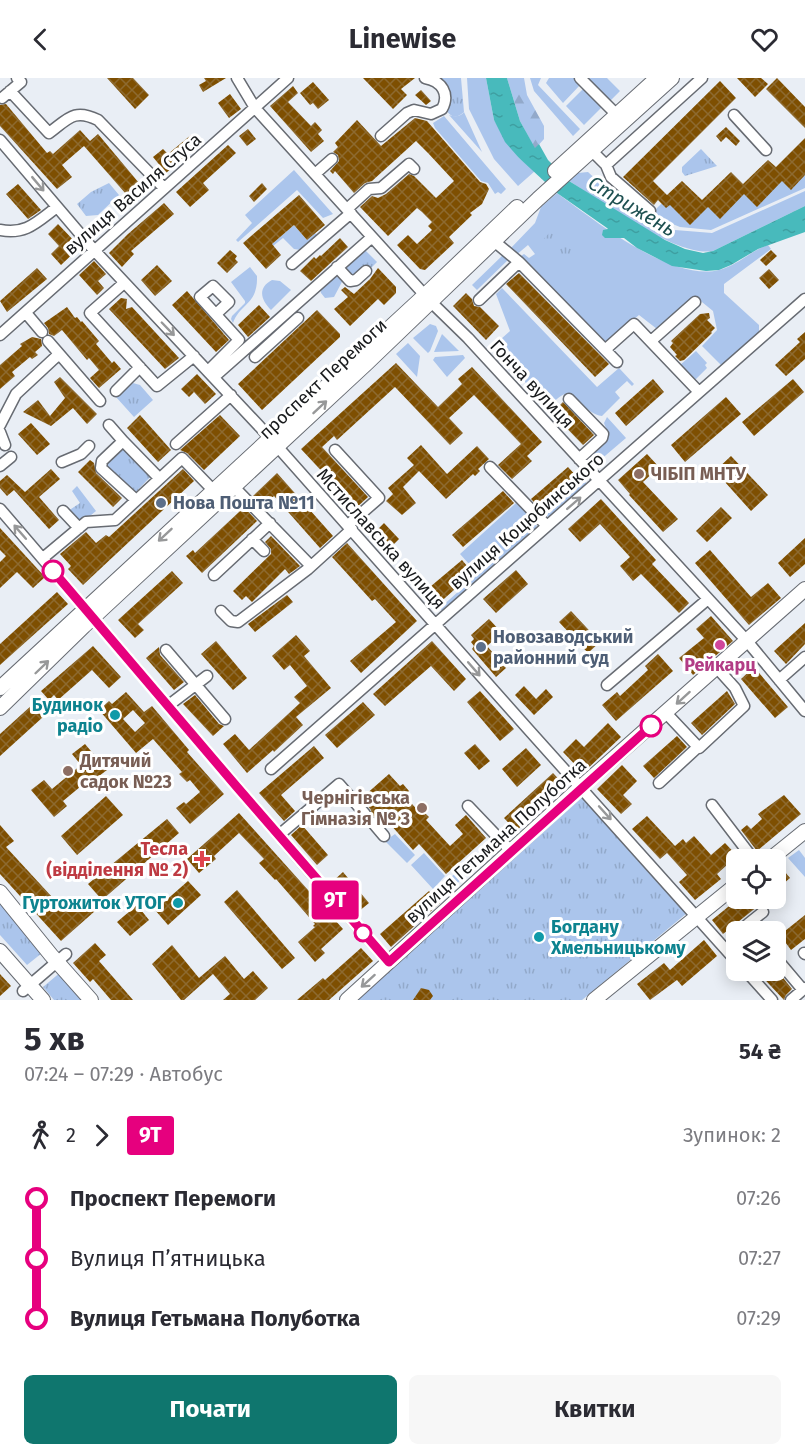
<!DOCTYPE html>
<html lang="uk">
<meta charset="utf-8">
<style>
body{margin:0;font-family:"Fira Sans",sans-serif;background:#f7f7f7;color:#2b2b33;height:100vh;display:flex;flex-direction:column;font-size:22px;white-space:nowrap}
*{box-sizing:border-box;margin:0}
p{font-size:20px;color:#7c7c81}
.icon{flex:none;width:33px;height:33px;fill:none;stroke:currentColor;stroke-width:2;stroke-linecap:round;stroke-linejoin:round}
.map{position:relative;height:922px;overflow:hidden}
.drawer{display:flex;flex-direction:column;background:#fff;flex:1}
.drawer>*{flex:none}
.badge{padding:0 12px;border-radius:4px;font-size:21px;line-height:39px}
.buttons{position:absolute;left:726px;top:771px;display:grid;gap:12px}
.buttons a{display:grid;place-items:center;width:60px;height:60px;border-radius:9px;background:#fff;box-shadow:0 3px 15px #0003;font-size:30px}
.map>.badge{position:absolute;translate:-50% -50%;box-shadow:0 0 0 3px #fff}
.legs{display:flex;align-items:center;gap:9px;height:66px;padding:0 24px;font-size:20px}
.legs p{margin-inline-start:auto}
.headline{display:flex;align-items:center;justify-content:space-between;height:102px;padding:0 24px}
h1{font-size:33px;font-weight:700;line-height:45px}
.action{display:flex;gap:12px;margin-top:auto;padding:12px 24px}
.action a{flex:1;height:69px;border-radius:9px;background:#0f766e;color:#fff;font-size:24px;font-weight:700;line-height:69px;text-align:center}
.action a+a{background:#f7f7f7;color:#2b2b33}
ul{padding:0 24px;list-style:none}
li{display:flex;align-items:center;gap:21px;height:60px;font-size:22px}
li i{display:grid;place-items:center;width:9px;height:100%;margin:0 8px;background:currentColor}
li i::after{content:'';width:15px;height:15px;margin:-8px;border:4px solid;border-radius:50%;background:#fff}
li p{margin-inline-start:auto}
li:first-child i{background:linear-gradient(#0000 50%,currentColor 0)}
li:last-child i{background:linear-gradient(currentColor 50%,#0000 0)}
header{display:flex;justify-content:space-between;align-items:center;height:78px;padding:0 24px;background:#fff;font-size:27px;font-weight:700}
.map>svg:first-child{display:block}
.grass{fill:#abc5ec}
.forest{fill:url(#forest-firs)}
.park{fill:url(#park-tufts)}
.water{fill:url(#water-ripples)}
.building{fill:url(#building-cross-hatch);fill-rule:evenodd}
.lines{fill:none;stroke-linecap:round;stroke-linejoin:round}
.minor-casing{stroke:#676b72;stroke-width:13}
.major-casing{stroke:#676b72;stroke-width:16}
.minor{stroke:#fff;stroke-width:10}
.major{stroke:#fff;stroke-width:14}
.oneway{stroke:#979899}
.line-1-casing{stroke:#fff;stroke-width:14}
.line-1{stroke:#e6007e;stroke-width:9}
.education-dot{fill:#8d6e63;stroke:#fff;stroke-width:2}
.service-dot{fill:#5c6f8a;stroke:#fff;stroke-width:2}
.stop-1-dot{fill:#fff;stroke:#e6007e;stroke-width:3}
.hotel-dot{fill:#d1479c;stroke:#fff;stroke-width:2}
.culture-dot{fill:#0f9aa8;stroke:#fff;stroke-width:2}
.health-dot{fill:#e0444e;stroke:#fff;stroke-width:2}
.labels{text-anchor:middle;stroke-width:6;stroke-linejoin:round;paint-order:stroke}
.street-label{font-size:18px;fill:#181a1c;stroke:#fff}
.education-label{font-size:18px;font-weight:bold;fill:#785e54;stroke:#fff;text-anchor:start}
.service-label{font-size:18px;font-weight:bold;fill:#4e5e75;stroke:#fff;text-anchor:start}
.hotel-label{font-size:18px;font-weight:bold;fill:#b23c85;stroke:#fff}
.culture-label{font-size:18px;font-weight:bold;fill:#0d838f;stroke:#fff;text-anchor:end}
.health-label{font-size:18px;font-weight:bold;fill:#be3a42;stroke:#fff;text-anchor:end}
.water-label{font-size:20px;font-style:italic;fill:#1e5051;stroke:#fff}
</style>
<header><svg class="icon" aria-label="back" viewBox="0 0 24 24"><path d="M15 5l-7 7 7 7"/></svg>Linewise<svg class="icon" aria-label="heart" viewBox="0 0 24 24"><path d="M12 20l-8-8c-3-5 5-10 8-4 3-6 11-1 8 4z"/></svg></header>
<div class="map">
<svg width="805" height="922" viewBox="0 0 805 922">
<defs>
<pattern id="forest-firs" width="22" height="20" patternUnits="userSpaceOnUse" patternTransform="scale(1.5)"><rect width="22" height="20" fill="#abc5ec"/><path d="M5 1l3.5 6h-7zM16 11l3.5 6h-7z" fill="#92a9ca"/></pattern>
<pattern id="park-tufts" width="24" height="20" patternUnits="userSpaceOnUse" patternTransform="scale(1.5)"><rect width="24" height="20" fill="#abc5ec"/><path d="M3 7l-1-3M5 7V3M7 7l1-3M15 17l-1-3M17 17v-4M19 17l1-3" fill="none" stroke="#92a9ca"/></pattern>
<pattern id="water-ripples" width="26" height="14" patternUnits="userSpaceOnUse" patternTransform="scale(1.5)"><rect width="26" height="14" fill="#48babc"/><path d="M2 4q2-2 4 0t4 0M15 11q2-2 4 0t4 0" fill="none" stroke="#3e9fa1"/></pattern>
<pattern id="building-cross-hatch" width="8" height="8" patternUnits="userSpaceOnUse" patternTransform="scale(1.5)"><rect width="8" height="8" fill="#7e4f01"/><path d="M0 0l8 8M0 8l8-8" fill="none" stroke="#8d6a30"/></pattern>
</defs>
<rect width="100%" height="100%" fill="#e9eef5"/>
<path class="grass" d="M467 0H486L494 42 519 80 535 93 518 108 494 81 469 31Z
M530 0H541L538 7 580 51 573 58 534 13Z
M549 0H576L581 6 563 25 546 5Z
M587 0H607L620 13 610 23Z
M584 10 603 28 584 47 566 28Z
M464 34 482 74 449 37C455 39 460 39 464 34Z
M444 38 506 111 501 116 498 114 495 116 488 105 481 103 435 50 433 45Z
M294 92 333 136 323 140 297 112 238 164 236 162 252 145 245 137Z
M588 94 618 122 646 138 675 152 712 155 805 113V128L713 173C677 180 602 123 569 103L578 95Z
M805 95V110L711 152 680 149 650 137 662 125 708 123 736 119 782 98Z
M557 115C594 142 671 204 719 192 738 187 751 173 768 167L771 171 724 206V215L759 247V256L722 288 702 268 717 252 713 233 697 220 657 251 639 237 604 266 518 180 524 176 529 180 535 176 528 167 515 178 509 172 535 145 541 129Z
M294 147 307 162 315 155 318 158 301 172 294 171 283 160 273 168 272 166Z
M504 176 509 181 477 212 472 207Z
M250 189 257 198C258 227 240 225 233 245L231 241 232 238 245 225V223L231 204Z
M335 198 343 202 334 219 325 220 321 215 320 210Z
M272 202 280 203 291 212 271 232C261 222 257 210 272 202Z
M502 210 597 309 619 290 634 306 632 308 627 303 615 314 620 320 602 338C585 336 575 313 565 316 560 317 553 325 549 328L491 270 510 253 496 216Z
M430 246 436 248 438 253 430 273 428 275 413 260Z
M442 256 459 273 434 274Z
M408 265 420 278 417 299 396 276Z
M696 273 707 285 705 287 707 290 693 304 679 288Z
M463 277 465 280 447 299 433 282 435 279Z
M607 339 626 360 599 383 591 374 607 353 604 345Z
M584 402 588 408 551 439 543 438Z
M516 425 537 445 536 452 442 533 440 530 478 496 460 476Z
M395 756 415 777 407 785 385 763Z
M799 772 805 780V799L788 780Z
M424 775 445 798 433 811 411 787Z
M469 784 474 790 440 821 433 814Z"/>
<path class="forest" d="M507 0H524L527 17 544 48V61L535 71 520 43Z"/>
<path class="park" d="M437 0H461L464 34C445 52 440 12 437 0Z
M701 71 717 88 685 98 682 94V89Z
M109 105 119 117 98 137 86 138 77 126 91 114Z
M554 150 580 177 561 194 536 169Z
M364 171 377 184 371 190 368 187 354 198 351 199 344 189Z
M133 305 140 307 153 322 134 339 116 319Z
M123 371 152 397 133 417 104 388Z
M77 408 96 433 79 447 68 433 80 425 72 413Z
M582 717 687 835 582 922H358Z
M0 817 47 871 27 887 0 857Z
M62 893 88 922H54L43 909Z"/>
<path class="water" d="M486 0H507L520 43 535 70 539 66 548 82 569 103 665 162 685 171 703 175 713 173 805 128V154L758 171 731 187 719 192 706 193 672 188 637 170 624 160H605L602 157 603 152 608 151 607 150 557 115 519 80 505 64 494 42Z"/>
<path class="building" d="M107 0H133L149 17 135 31Z
M204 0H226L203 14 199 7 206 3Z
M363 0H415L401 11 407 17 393 31Z
M737 0H761L768 6 755 19Z
M777 0 805 29V50L766 11Z
M720 3 736 20 653 103 667 117 682 103 702 122 731 94 743 106 768 82 776 89 805 60V97L791 112 782 103 757 129 744 116 720 141 708 129 690 147 670 127 666 130 658 122 654 127 623 99Z
M313 4 329 22 318 31 313 25 310 27 300 15Z
M293 8 298 15 288 24 311 48 315 44 322 52 318 56 324 63 311 74 270 28Z
M421 12 431 23 426 27 415 17Z
M230 16 241 31 229 40 218 25Z
M6 26 47 75 50 73 53 76 80 52 90 63 98 56 139 105 126 116 84 68 62 87 72 99 57 111 0 48V27Z
M415 40 427 43 480 104 486 106 489 111 482 126 470 135 472 137 449 159 454 165 425 192 420 191 397 167 408 157 417 166 432 152 428 148 432 144 422 134 417 130 388 158 360 129 372 118 378 120 386 116 409 96 414 98 436 120 454 103 428 75 416 63 372 103 365 105 354 115 335 93 333 96 330 93 339 83 338 77 333 74 338 69 335 65 357 42 381 68Z
M726 49 740 63 736 68 726 59 721 64 716 58Z
M248 51 256 61 247 68 239 58Z
M191 57 199 67 166 95 153 79 163 71 168 76Z
M228 67 236 75 203 105 209 112 190 129 176 114Z
M262 105 267 111 254 124 249 118Z
M18 106 41 132 28 141 6 116Z
M299 117 325 147 307 162 294 147 272 166 281 177 266 191 243 165Z
M164 125 174 136 131 173 134 176 122 189 109 175 128 156Z
M58 146 80 169 61 187 51 176 59 168 48 156Z
M340 160 348 169 311 203 300 193 314 179 316 181 320 177 321 178Z
M230 172 237 178 235 181 238 184 227 195 217 185Z
M771 172 777 178 766 188 760 182Z
M94 183 106 196 98 203 104 210 97 217 79 197Z
M157 187 172 203 155 218 141 202Z
M37 190 47 201 7 234 0 223Z
M378 190 396 209V215L384 227 378 221 350 248 334 231 348 219 341 212 345 209 354 216 370 201Z
M769 191 779 202 769 211 759 200Z
M519 195 609 286 595 299 506 206Z
M187 213 229 262 216 274 172 227Z
M466 215 472 221 474 228 480 229 499 248 486 262 453 228Z
M121 220 127 221 126 231 132 229 179 280 165 291 109 231Z
M259 227 270 239 248 259 238 247Z
M67 229 75 240 77 239 81 244 82 243 99 263 96 266 112 285 114 283 121 291 99 310 90 300 99 292 89 280 87 282 62 252 54 258 49 256 48 250 44 245Z
M317 232 340 256V259L262 332 238 306Z
M709 235 710 240 707 242 715 250 711 254 712 255 684 282 680 283 675 278 677 277 670 269 673 265 671 263 700 236Z
M805 254V281L786 298 775 287 800 264 797 261Z
M32 259 41 261 42 268 35 274 38 277 32 281 30 279 12 294 15 298 0 311V287L22 268 20 266Z
M396 285 438 329 462 306 458 301 472 289 542 364 527 378 532 383 512 401 498 387 521 366 474 317 449 340 463 355 450 367 395 309 337 362 334 358 322 369 368 419 356 430 301 371Z
M197 296 216 316 205 326 194 314 189 319 181 311Z
M60 299 97 336 87 346 73 330 51 348 23 334 38 322 50 338 65 320 54 304Z
M653 301 664 314 626 348 615 335Z
M793 301 804 314 754 358 742 344Z
M726 319 741 336 685 384 671 367Z
M563 324 594 357 583 367 552 335Z
M140 337 171 372 158 384 127 350Z
M220 337 240 358 204 392 187 375 180 372Z
M31 345 50 366 37 377 18 356Z
M421 367 447 396 477 368 489 381 478 391 480 393 475 398 473 396 446 421 419 393 403 409 416 425 402 437 386 423 393 416 388 410 414 387 407 380Z
M647 376 659 389 643 404 678 441 663 454 629 417 630 416 618 402Z
M731 378 768 417 751 433 715 393Z
M90 382 94 385 96 395 122 420 113 429 78 394Z
M568 389 579 401 543 433 531 421Z
M51 391 60 401 39 419 59 442 49 451 14 412 7 418 0 410V403L7 397 25 414Z
M183 391 194 403 83 507 68 491 71 488 60 476 86 454 96 465 106 457 109 459Z
M277 395 333 458 320 470 274 418 263 428 253 418Z
M503 413 514 425 463 469 452 457Z
M601 421 656 482 652 486 689 525 679 535 641 496 633 503 620 488 630 479 600 446 580 464 568 451Z
M242 427 257 443 202 495 186 478 193 472 195 475 239 434 237 432Z
M721 429 732 440 707 464 696 453Z
M384 445 399 461 387 473 372 457Z
M0 450 45 499 33 510 17 494 0 510V484L6 478 0 472Z
M271 458 300 488 289 496 285 491 252 524 246 518 242 522 233 513 271 476V471L265 464Z
M805 460V486L790 499 778 485Z
M347 465 417 543 361 595 350 583 396 544 375 521 372 523 332 479Z
M710 472 751 519 768 505 781 520 749 547 695 485Z
M462 482 473 495 436 528 424 514Z
M516 492 528 506 496 535 483 521Z
M172 493 183 505 138 546 144 552 135 560 118 542Z
M57 514 68 526 0 587V566Z
M287 517 293 524 255 554 248 546Z
M571 533 600 564 588 575 559 544Z
M711 538 733 563 693 597 679 580 704 560 696 551Z
M489 541 502 555 487 568 506 590 496 599 472 571 474 568 471 564 474 561 471 557Z
M805 545V566L786 586 774 573Z
M296 557 310 573 304 578 331 610 296 639 303 647 274 674 273 672 247 695 223 666 235 656 249 672 300 625 294 619 307 608 290 587 284 592 272 578Z
M216 563 247 600 233 612 201 576Z
M432 563 466 601 454 613 431 588 385 628 373 616Z
M93 568 121 599 109 610 92 592 58 622 54 617 49 622 41 613Z
M159 569 160 577 184 604 174 612 146 580Z
M658 576 673 593 616 643 602 627 617 614 620 618 648 592 645 588Z
M754 589 788 629 775 640 741 601Z
M524 608 536 621 546 611 553 619 534 637 515 617Z
M480 613 514 651 500 663 467 624Z
M727 613 735 626 702 657 691 645Z
M126 614 144 634 152 628 189 672 187 674 224 716 190 746 176 730 184 724 186 726 200 714 190 702 187 704 179 696 182 694 153 661 136 675 99 632 109 623 112 626ZM133 632 145 645 135 654 123 641Z
M195 617 219 646 224 648 213 658 183 626Z
M363 624 375 637 337 670 325 657Z
M32 627 43 639 0 678V656Z
M608 645 621 659 583 695 563 674 576 661 584 669Z
M677 658 687 669 654 700 643 688Z
M85 666 107 692 95 701 92 699 63 723 67 728 54 739 31 712 44 702 52 711 81 687 72 676Z
M475 666 490 683 479 692 464 675Z
M314 668 324 680 281 717 295 733 284 743 259 715Z
M526 670 541 687 517 709 502 691Z
M622 687 637 703 623 717 632 726 621 736 597 711Z
M553 695 565 708 516 753 504 740Z
M389 696 400 708 403 706 409 713 404 717 421 736 424 734 429 739 426 742 450 768 463 756 455 747 466 737 486 760 446 796 419 766 413 772 382 737 379 740 372 738 371 732 366 726 369 723 364 718Z
M784 717 801 736 757 773 741 752 747 747 751 751 762 741 758 736Z
M106 718 123 737 77 777 61 758Z
M239 735 343 851 321 871 325 875 315 884 298 864 315 849 313 848 315 846 276 801 275 802 259 785 264 781 239 755 214 778 216 781 199 795 187 781Z
M647 738 675 768 683 761 686 765 694 758 711 777 725 765 740 781 736 782 731 789 728 786 717 796 721 801 695 822 679 804 687 797 667 775 660 781 632 751Z
M167 741 179 755 102 822 88 806Z
M0 747 14 763 6 769 64 832 81 818 95 833 61 863 0 796Z
M302 747 328 777 317 787 291 757Z
M780 788 790 800 776 812V792Z
M343 794 369 825 358 834 332 804Z
M188 803 201 817 168 847 155 832Z
M237 812 295 880 282 891 224 824Z
M429 813 440 825 391 869 380 856Z
M739 820H760L763 824 723 856 712 842Z
M137 827 149 842 130 858 117 844Z
M805 837V861L791 872 780 857Z
M704 862 717 878 682 908 677 902 650 922 637 906 664 885 670 892Z
M95 865 106 877 99 883 133 922H111L93 901 90 904 73 885Z
M172 867 199 900 225 878 244 901 253 893 268 910 255 922H223L230 916 213 896 184 922H181L152 886Z
M361 870 373 883 329 922H297L323 900 325 902Z
M776 891 792 911 786 917 784 922 756 892Z
M0 896 11 908 0 918Z
M421 910 429 912 433 918 430 922H413Z"/>
<g class="lines">
<g class="minor-casing">
<path id="minor" d="M237 0 255 30 431 224 468 260 747 563 805 633
M580 0 617 37
M10 13 49 55C68 41 74 30 98 42L164 110
M2 20 21 4 17 0
M734 37 766 72
M381 58 407 35 414 32 431 36 442 31C450 16 442 3 425 0
M0 62 93 171 260 349 528 651 736 883
M593 74 606 87 702 0
M606 87 611 99 650 133
M315 96 332 81
M347 131 369 111 381 110 409 86 414 91
M0 152C26 157 37 144 57 129
M495 164 519 184 617 284
M292 186 351 135
M337 189 350 203 356 202 366 193
M124 205 90 235 157 308 194 278
M479 222 519 184
M26 235 42 254
M0 257 288 0
M48 263 100 323
M651 263 695 224
M606 271 634 246 699 314
M255 279 298 240
M208 293 239 262 200 219 213 208 229 224 216 236
M214 299 372 159
M116 313 140 289
M569 321 603 356 602 360 579 381
M0 347 16 316 59 276
M109 347 123 363
M0 354 5 367
M176 366 231 317
M335 372 379 420 348 447
M62 384 81 376 89 368
M0 388 11 379
M490 389 547 448
M234 409 311 488
M136 422 101 390 102 383 123 363 159 400
M0 431C130 582 257 735 389 884
M63 433 79 450
M252 461 264 473
M43 480 86 444 115 442 182 380 213 412
M214 497 270 445
M221 533 231 543 238 544 308 491 352 451
M166 572 225 641
M779 602 805 579
M607 607 708 521
M169 627 207 598
M666 635 699 670 744 628 735 610 717 590
M271 691 805 221
M659 705 698 669
M712 727 754 782
M468 728 511 773
M373 745 384 758
M279 757 339 706 365 736
M748 846 763 834
M739 854 748 846 754 854
M804 875 805 876
M776 880 803 912
M745 892 772 922
M23 913 66 876
M791 922 805 910"/>
</g>
<g class="major-casing">
<path id="major" d="M555 93 657 0
M0 610 425 217 517 129
M0 630 84 548 366 286 538 121 672 0
M769 782 805 753
M0 814 51 877 91 922
M0 873 43 922
M347 922 581 709 805 511
M594 922 736 807"/>
</g>
<use href="#minor" class="minor"/>
<use href="#major" class="major"/>
</g>
<defs><path id="oneway-shaft" d="M-6 0H5M1.5-3L5.5 0L1.5 3" fill="none" stroke-width="1.6" stroke-linecap="round" stroke-linejoin="round" transform="scale(1.5)"/></defs>
<g class="oneway">
<use href="#oneway-shaft" transform="translate(38 106) rotate(50)"/>
<use href="#oneway-shaft" transform="translate(168 251) rotate(46)"/>
<use href="#oneway-shaft" transform="translate(320 329) rotate(-43)"/>
<use href="#oneway-shaft" transform="translate(574 425) rotate(-41)"/>
<use href="#oneway-shaft" transform="translate(20 454) rotate(-131)"/>
<use href="#oneway-shaft" transform="translate(165 457) rotate(137)"/>
<use href="#oneway-shaft" transform="translate(42 589) rotate(-44)"/>
<use href="#oneway-shaft" transform="translate(474 591) rotate(49)"/>
<use href="#oneway-shaft" transform="translate(683 620) rotate(138)"/>
<use href="#oneway-shaft" transform="translate(605 735) rotate(48)"/>
<use href="#oneway-shaft" transform="translate(368 903) rotate(138)"/>
</g>
<g class="lines">
<g class="line-1-casing">
<path id="line-1" d="M53 493 237 709 389 884 651 648"/>
</g>
<use href="#line-1" class="line-1"/>
</g>
<g class="education-dot">
<circle cx="639" cy="396" r="6"/>
<circle cx="68" cy="693" r="6"/>
<circle cx="422" cy="730" r="6"/>
</g>
<g class="service-dot">
<circle cx="161" cy="425" r="6"/>
<circle cx="481" cy="569" r="6"/>
</g>
<g class="stop-1-dot">
<circle cx="53" cy="493" r="10"/>
<circle cx="651" cy="648" r="10"/>
<circle cx="363" cy="855" r="8"/>
</g>
<circle class="hotel-dot" cx="720" cy="567" r="6"/>
<g class="culture-dot">
<circle cx="115" cy="637" r="6"/>
<circle cx="178" cy="825" r="6"/>
<circle cx="539" cy="859" r="6"/>
</g>
<path class="health-dot" d="M199 772h6v6h6v6h-6v6h-6v-6h-6v-6h6z"/>
<g class="labels">
<g class="street-label">
<text transform="translate(133 116) rotate(-41)" y="6">вулиця Василя Стуса</text>
<text transform="translate(323 301) rotate(-43)" y="6">проспект Перемоги</text>
<text transform="translate(532 306) rotate(47)" y="6">Гонча вулиця</text>
<text transform="translate(527 443) rotate(-41)" y="6">вулиця Коцюбинського</text>
<text transform="translate(381 461) rotate(48)" y="6">Мстиславська вулиця</text>
<text transform="translate(496 763) rotate(-42)" y="6">вулиця Гетьмана Полуботка</text>
</g>
<g class="education-label">
<text x="651" y="402">ЧІБІП МНТУ</text>
<text x="80" y="689">Дитячий<tspan x="80" dy="21">садок №23</tspan></text>
<text x="410" y="726" text-anchor="end">Чернігівська<tspan x="410" dy="21">Гімназія № 3</tspan></text>
</g>
<g class="service-label">
<text x="173" y="431">Нова Пошта №11</text>
<text x="493" y="565">Новозаводський<tspan x="493" dy="21">районний суд</tspan></text>
</g>
<g class="hotel-label">
<text x="720" y="593">Рейкарц</text>
</g>
<g class="culture-label">
<text x="103" y="633">Будинок<tspan x="103" dy="21">радіо</tspan></text>
<text x="166" y="831">Гуртожиток УТОГ</text>
<text x="551" y="855" text-anchor="start">Богдану<tspan x="551" dy="21">Хмельницькому</tspan></text>
</g>
<g class="health-label">
<text x="188" y="777">Тесла<tspan x="188" dy="21">(відділення № 2)</tspan></text>
</g>
<g class="water-label">
<text transform="translate(632 128) rotate(31)" y="7">Стрижень</text>
</g>
</g>
</svg>
<div class="buttons">
<a><svg class="icon" aria-label="locate" viewBox="0 0 24 24"><circle cx="12" cy="12" r="6"/><path d="M12 2v4M12 18v4M2 12h4M18 12h4"/></svg></a>
<a><svg class="icon" aria-label="layers" viewBox="0 0 24 24"><path d="M12 4l9 5-9 5-9-5zM3 14l9 5 9-5"/></svg></a>
</div>
<b class="badge" style="left:335px;top:822px;background:#e6007e;color:#fff">9Т</b>
</div>
<section class="drawer">
<div class="headline"><div><h1>5 хв</h1><p>07:24 – 07:29 · Автобус</p></div><b>54 ₴</b></div>
<div class="legs"><svg class="icon" aria-label="walk" viewBox="0 0 24 24"><circle cx="13" cy="4" r="2"/><path d="M13 8l-2 6 4 7M11 14l-3 7M7 12l3-4h3l4 4"/></svg>2<svg class="icon" aria-label="forward" viewBox="0 0 24 24"><path d="M9 5l7 7-7 7"/></svg><b class="badge" style="background:#e6007e;color:#fff">9Т</b><p>Зупинок: 2</p></div>
<ul>
<li><i style="color:#e6007e"></i><b>Проспект Перемоги</b><p>07:26</p></li>
<li><i style="color:#e6007e"></i><span>Вулиця П’ятницька</span><p>07:27</p></li>
<li><i style="color:#e6007e"></i><b>Вулиця Гетьмана Полуботка</b><p>07:29</p></li>
</ul>
<div class="action"><a>Почати</a><a>Квитки</a></div>
</section>
